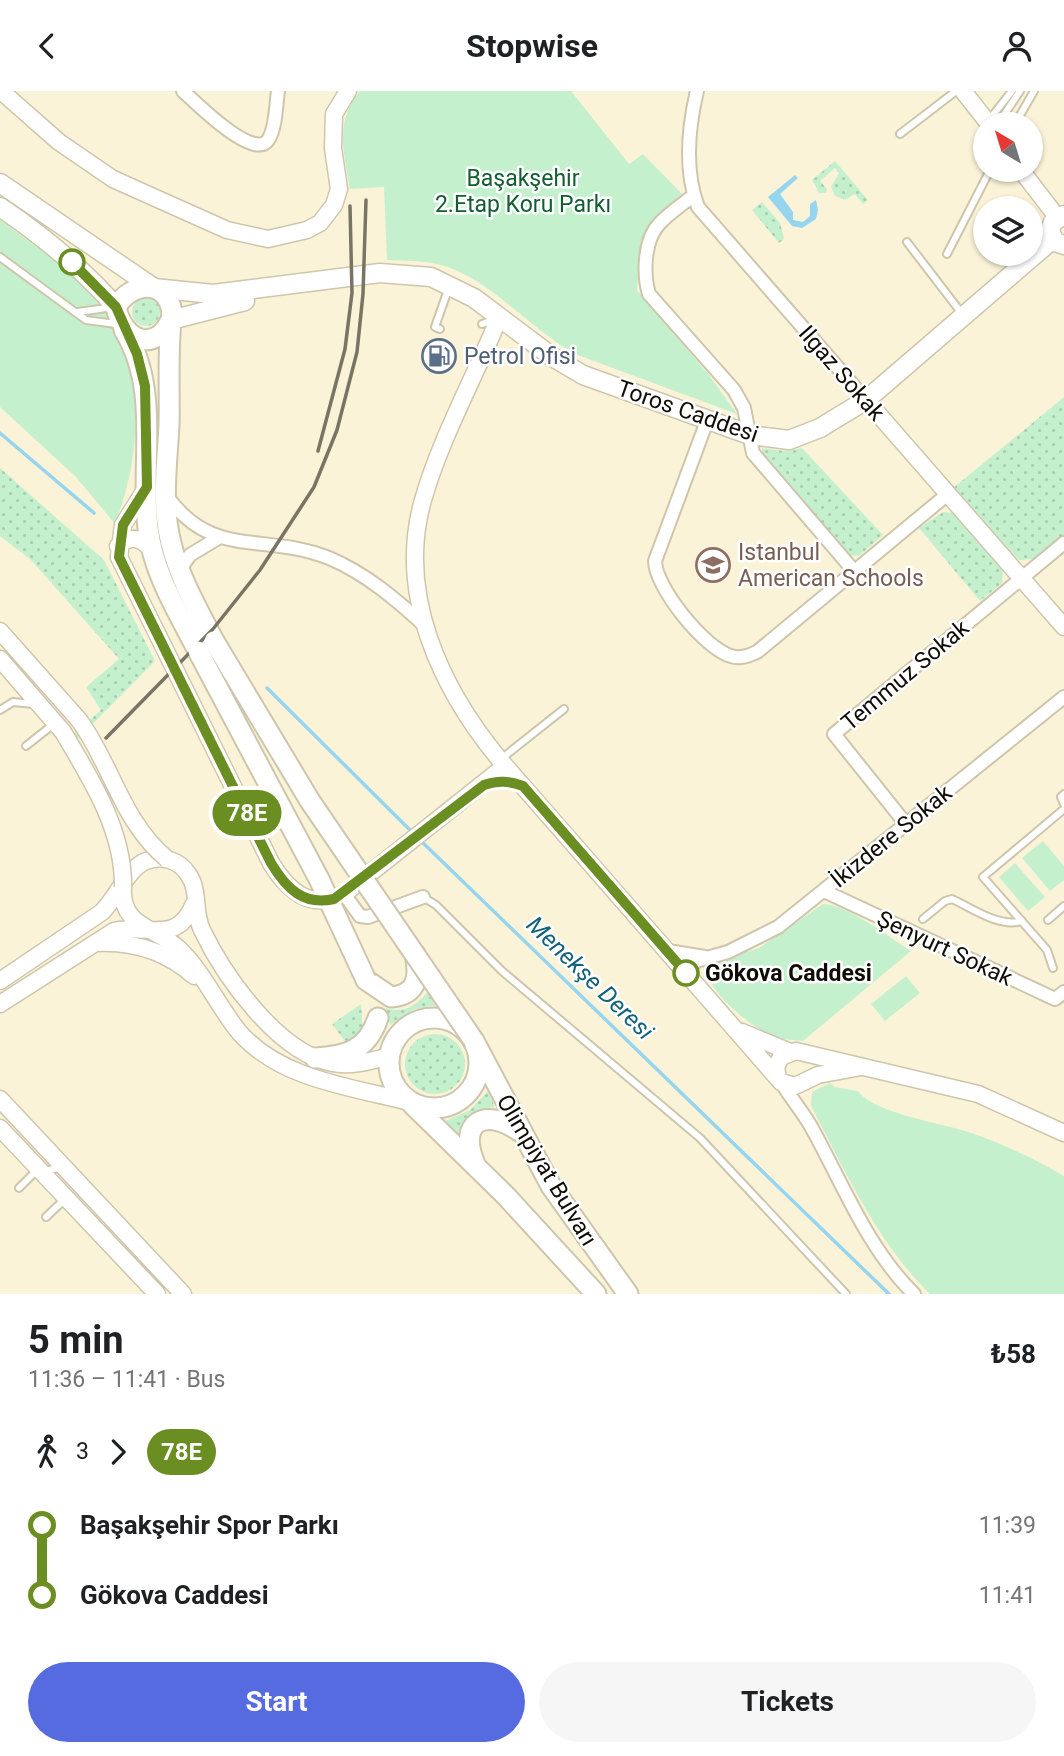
<!DOCTYPE html>
<meta charset="utf-8">
<style>
body{margin:0;font-family:Roboto,sans-serif;background:#f6f6f6;color:#202124;height:100vh;display:flex;flex-direction:column;font-size:26px;white-space:nowrap}
*{box-sizing:border-box;margin:0}
p{font-size:23px;color:#757577}
.icon{flex:none;width:38px;height:38px;fill:none;stroke:currentColor;stroke-width:2;stroke-linecap:round;stroke-linejoin:round}
.map{position:relative;height:1203px;overflow:hidden}
.side{display:flex;flex-direction:column;background:#fff;flex:1}
.side>*{flex:none}
.badge{padding:0 14px;border-radius:23px;font-size:24px;line-height:46px}
.needle{width:46px;rotate:322deg}
.controls{position:absolute;left:973px;top:21px;display:grid;gap:14px}
.controls a{display:grid;place-items:center;width:70px;height:70px;border-radius:50%;background:#fff;box-shadow:0 2px 5px #0004;font-size:35px}
.map>.badge{position:absolute;translate:-50% -50%;box-shadow:0 0 0 4px #fff}
.legs{display:flex;align-items:center;gap:10px;height:77px;padding:0 28px;font-size:23px}
.legs p{margin-inline-start:auto}
.head{display:flex;align-items:center;justify-content:space-between;height:119px;padding:0 28px}
h1{font-size:38px;font-weight:700;line-height:52px}
.cta{display:flex;gap:14px;margin-top:auto;padding:14px 28px}
.cta a{flex:1;height:80px;border-radius:42px;background:#576be1;color:#fff;font-size:28px;font-weight:700;line-height:80px;text-align:center}
.cta a+a{background:#f6f6f6;color:#202124}
ul{padding:0 28px;list-style:none}
li{display:flex;align-items:center;gap:24px;height:70px;font-size:26px}
li i{display:grid;place-items:center;width:10px;height:100%;margin:0 9px;background:currentColor}
li i::after{content:'';width:18px;height:18px;margin:-9px;border:5px solid;border-radius:50%;background:#fff}
li p{margin-inline-start:auto}
li:first-child i{background:linear-gradient(#0000 50%,currentColor 0)}
li:last-child i{background:linear-gradient(currentColor 50%,#0000 0)}
header{display:flex;justify-content:space-between;align-items:center;height:91px;padding:0 28px;background:#fff;font-size:32px;font-weight:700}
.map>svg:first-child{display:block}
.grass{fill:url(#grass-dots)}
.park{fill:#c5f0ce}
.water{fill:#96d5ef}
.lines{fill:none;stroke-linecap:round;stroke-linejoin:round}
.stream{stroke:#96d5ef;stroke-width:3.5}
.service-casing{stroke:#cec6ac;stroke-width:10}
.minor-casing{stroke:#cec6ac;stroke-width:16}
.tertiary-casing{stroke:#cec6ac;stroke-width:19}
.secondary-casing{stroke:#cec6ac;stroke-width:21}
.primary-casing{stroke:#cec6ac;stroke-width:23}
.service{stroke:#fff;stroke-width:6}
.minor{stroke:#fff;stroke-width:12}
.tertiary{stroke:#fff;stroke-width:16}
.secondary{stroke:#fff;stroke-width:18}
.primary{stroke:#fff;stroke-width:19}
.rail{stroke:#797464;stroke-width:3.5}
.tertiary-bridge-casing{stroke:#cec6ac;stroke-width:19;stroke-linecap:butt}
.primary-bridge-casing{stroke:#cec6ac;stroke-width:23;stroke-linecap:butt}
.tertiary-bridge{stroke:#fff;stroke-width:16}
.primary-bridge{stroke:#fff;stroke-width:19}
.line-1-casing{stroke:#fff;stroke-width:16}
.line-1{stroke:#6b8e23;stroke-width:10}
.stop-1-dot{fill:#fff;stroke:#6b8e23;stroke-width:3.5}
.labels{text-anchor:middle;stroke-width:5;stroke-linejoin:round;paint-order:stroke}
.park-label{font-size:23px;fill:#135e30;stroke:#fff}
.service-label{font-size:23px;fill:#4e5e75;stroke:#fff;text-anchor:start}
.street-label{font-size:23px;fill:#0e0c04;stroke:#fff}
.education-label{font-size:23px;fill:#785e54;stroke:#fff;text-anchor:start}
.stop-label{font-size:23px;font-weight:bold;fill:#0e0c04;stroke:#fff;text-anchor:start}
.water-label{font-size:24px;font-style:italic;fill:#10617b;stroke:#fff}
</style>
<header><svg class="icon" aria-label="back" viewBox="0 0 24 24"><path d="M15 5l-7 7 7 7"/></svg>Stopwise<svg class="icon" aria-label="person" viewBox="0 0 24 24"><circle cx="12" cy="8" r="4"/><path d="M4 21q1-7 8-7t8 7"/></svg></header>
<div class="map">
<svg width="1064" height="1203" viewBox="0 0 1064 1203">
<defs>
<pattern id="grass-dots" width="8" height="8" patternUnits="userSpaceOnUse" patternTransform="scale(1.75)"><rect width="8" height="8" fill="#c5f0ce"/><path d="M2 2h.1M6 6h.1" fill="none" stroke="#a8cdaf" stroke-width="1.8" stroke-linecap="round"/></pattern>
</defs>
<rect width="100%" height="100%" fill="#fbf3d8"/>
<path class="grass" d="M835 70 868 109 863 113 855 103 845 109 835 105 831 96 839 82 835 77 820 90 827 98 826 102H819L812 89Z
M762 111 780 132 784 148 779 152 752 119Z
M132 221a14 14 0 1 1 28 0a14 14 0 1 1-28 0Z
M1064 306V445L1035 468 1019 469 952 398Z
M762 357 785 360 802 357 883 444 860 464 848 465 762 362Z
M0 377 104 469 155 570 65 661 63 652 101 619 86 596 119 568 31 469 0 445Z
M943 421 955 422 1003 478 1002 492 980 510 919 437Z
M428 901 438 914 415 918 390 934 386 917C406 923 415 914 428 901Z
M361 913 363 940 348 954 332 933Z
M405 973a30 30 0 1 1 60 0a30 30 0 1 1-60 0Z
M488 1000 495 1016C474 1019 467 1026 457 1045L441 1032 470 1019Z"/>
<path class="park" d="M360 0H571L629 73 643 63 682 103C637 141 642 142 637 199L709 284 737 323 575 263C530 238 488 186 441 174 424 169 404 170 387 169L384 96 350 98C344 62 334 30 360 0Z
M0 129C31 152 67 174 92 204 147 269 144 358 115 433L76 386 0 316Z
M1043 750 1064 775V789L1050 800 1022 767Z
M1015 772 1045 806 1028 820 999 786Z
M823 813C847 813 890 847 911 860L803 950C792 949 782 949 771 944 752 937 707 900 707 879L710 872 759 857Z
M906 885 920 902 885 930 871 913Z
M830 992 835 996 858 1000C875 1024 951 1033 980 1045 1009 1056 1037 1069 1064 1085V1203H930C876 1150 846 1081 811 1015L812 1001Z"/>
<path class="water" d="M795 84 798 87 780 103 793 121V129L803 131 810 125V113L816 109 818 119 816 128 802 137 792 135 768 106Z"/>
<g class="lines">
<path class="stream" d="M0 342 94 422
M267 597 412 741
M420 749 889 1203"/>
<g class="service-casing">
<path id="service" d="M989 29 1012 0
M998 33 1020 0
M1015 33 1034 0
M900 43 956 0
M907 151 963 224
M947 163 990 79
M0 166 86 229 116 233
M78 221 114 216
M482 233 496 228
M440 238 435 236 449 196
M0 619 13 611 34 613
M26 655 55 632
M501 668 564 618
M1064 703 1061 706 1064 713
M423 806 436 814 502 880 700 1047 846 1203
M923 828 945 810 952 808C972 817 999 837 1022 830
M1048 829 1064 815
M1053 877 1047 859 983 786 1064 718
M19 1097 33 1083 62 1076
M46 1126 65 1108"/>
</g>
<g class="minor-casing">
<path id="minor" d="M183 0C196 12 254 70 268 49 276 38 276 13 278 0
M697 0C688 38 684 79 698 116L866 309
M694 104C683 113 669 122 659 133 644 149 643 183 649 203L734 299 744 317 753 362 854 480
M707 330 655 470C655 496 705 558 731 565 740 568 748 565 757 561L949 402
M166 404C212 469 263 441 329 467 365 482 397 509 425 535
M180 478 190 464 218 447
M906 733 834 643 1064 452
M824 800 1055 908 1064 901
M344 803 360 825 368 826 423 806
M668 860 705 866
M686 882 696 870 728 861 778 836 1064 606
M781 991C791 1008 805 1023 814 1041 844 1096 869 1159 914 1203"/>
</g>
<g class="tertiary-casing">
<path id="tertiary" d="M1 0 59 51 113 88 227 139 268 148 307 139 320 132 334 114 339 98 333 57 334 23 348 0
M963 0 989 33
M1021 79 1057 126
M499 227C475 285 440 349 423 409 396 503 441 598 500 669L781 991 795 995 818 984 861 976
M866 309 1064 536
M147 396 123 434 119 466 271 772C288 800 310 820 344 803L505 675
M118 455C132 444 140 446 152 459
M0 540 79 629
M0 568 63 641
M123 796C120 837 157 836 179 858 204 882 217 914 239 941 281 989 352 996 410 1011
M95 852C132 850 166 860 194 885
M0 890 102 821C117 806 128 777 146 770 162 764 179 769 188 783 200 799 193 821 202 839 224 885 278 962 332 972 351 976 371 970 390 965
M0 913 114 840C148 832 176 855 194 813
M742 941 790 961
M778 987 776 976 781 966 796 960 978 1003 1064 1042
M0 1008 183 1203
M0 1037 157 1203"/>
</g>
<g class="secondary-casing">
<path id="secondary" d="M0 92 154 197 213 203 380 182 431 186 474 207 551 265 583 284 750 344 789 349 820 337 866 309 1053 148
M0 116C43 145 82 177 116 216
M1064 124 1053 131 1050 140 1055 151 1064 154
M171 229 245 210"/>
</g>
<g class="primary-casing">
<path id="primary" d="M171 229C154 264 122 248 116 216 131 191 166 187 172 221 167 258 170 297 169 334 167 373 161 413 171 452 179 486 198 519 214 550
M124 239C161 299 140 371 148 437 153 482 178 521 198 560
M366 889 391 906C417 904 420 886 415 863
M389 972a45 45 0 1 1 90 0a45 45 0 1 1-90 0Z
M474 950 551 1095 628 1203
M315 967C346 965 367 960 378 927
M412 1013 506 1105 596 1203
M475 1073C457 1031 485 1016 519 1040"/>
</g>
<use href="#service" class="service"/>
<use href="#minor" class="minor"/>
<use href="#tertiary" class="tertiary"/>
<use href="#secondary" class="secondary"/>
<use href="#primary" class="primary"/>
<path class="rail" d="M318 360 345 258 352 202 350 115
M106 647 213 538 260 479 314 396 337 339 357 261 363 203 366 109"/>
<g class="tertiary-bridge-casing">
<path id="tertiary-bridge" d="M79 629C112 674 122 731 167 768
M63 641C91 688 124 740 123 796"/>
</g>
<g class="primary-bridge-casing">
<path id="primary-bridge" d="M214 550 310 710 474 950
M198 560 319 788 366 889"/>
</g>
<use href="#tertiary-bridge" class="tertiary-bridge"/>
<use href="#primary-bridge" class="primary-bridge"/>
</g>
<g class="lines">
<g class="line-1-casing">
<path id="line-1" d="M72 171 116 216 137 263 145 295 147 396 123 434 119 466 271 772C286 797 303 815 334 808L484 694C498 689 509 690 523 695L686 882"/>
</g>
<use href="#line-1" class="line-1"/>
</g>
<defs>
<g id="fuel-ring" transform="scale(1.75)"><circle r="9.5" fill="#fff" stroke="#5c6f8a" stroke-width="1.5"/><path d="M-5.5-6h7V0h2V4h1.3V-2.5L3-4.5l.8-.8L6-3V5H2.5V1h-1V6h-7ZM-4.2-4.7v3.2H.2V-4.7Z" fill="#5c6f8a"/></g>
<g id="school-ring" transform="scale(1.75)"><circle r="9.5" fill="#fff" stroke="#8d6e63" stroke-width="1.5"/><path d="M0-5L7-2L0 1L-7-2ZM-4 1L0 2.5L4 1V4Q0 6-4 4Z" fill="#8d6e63"/></g>
</defs>
<g fill-rule="evenodd">
<use href="#fuel-ring" x="439" y="265"/>
<use href="#school-ring" x="713" y="474"/>
</g>
<g class="stop-1-dot">
<circle cx="72" cy="171" r="12"/>
<circle cx="686" cy="882" r="12"/>
</g>
<g class="labels">
<g class="park-label">
<text x="523" y="95">Başakşehir<tspan x="523" dy="26">2.Etap Koru Parkı</tspan></text>
</g>
<g class="service-label">
<text x="464" y="273">Petrol Ofisi</text>
</g>
<g class="street-label">
<text transform="translate(842 282) rotate(49)" y="8">Ilgaz Sokak</text>
<text transform="translate(688 320) rotate(19)" y="8">Toros Caddesi</text>
<text transform="translate(905 584) rotate(-40)" y="8">Temmuz Sokak</text>
<text transform="translate(891 745) rotate(-39)" y="8">İkizdere Sokak</text>
<text transform="translate(945 857) rotate(25)" y="8">Şenyurt Sokak</text>
<text transform="translate(547 1079) rotate(59)" y="8">Olimpiyat Bulvarı</text>
</g>
<g class="education-label">
<text x="738" y="469">Istanbul<tspan x="738" dy="26">American Schools</tspan></text>
</g>
<g class="stop-label">
<text x="705" y="890">Gökova Caddesi</text>
</g>
<g class="water-label">
<text transform="translate(590 887) rotate(44)" y="8">Menekşe Deresi</text>
</g>
</g>
</svg>
<div class="controls">
<a><svg class="needle" viewBox="-14 -14 28 28"><path d="M0-13l5 13h-10z" fill="#e53935"/><path d="M0 13l5-13h-10z" fill="#757577"/></svg></a>
<a><svg class="icon" aria-label="layers" viewBox="0 0 24 24"><path d="M12 4l9 5-9 5-9-5zM3 14l9 5 9-5"/></svg></a>
</div>
<b class="badge" style="left:247px;top:722px;background:#6b8e23;color:#fff">78E</b>
</div>
<section class="side">
<div class="head"><div><h1>5 min</h1><p>11:36 – 11:41 · Bus</p></div><b>₺58</b></div>
<div class="legs"><svg class="icon" aria-label="walk" viewBox="0 0 24 24"><circle cx="13" cy="4" r="2"/><path d="M13 8l-2 6 4 7M11 14l-3 7M7 12l3-4h3l4 4"/></svg>3<svg class="icon" aria-label="forward" viewBox="0 0 24 24"><path d="M9 5l7 7-7 7"/></svg><b class="badge" style="background:#6b8e23;color:#fff">78E</b></div>
<ul>
<li><i style="color:#6b8e23"></i><b>Başakşehir Spor Parkı</b><p>11:39</p></li>
<li><i style="color:#6b8e23"></i><b>Gökova Caddesi</b><p>11:41</p></li>
</ul>
<div class="cta"><a>Start</a><a>Tickets</a></div>
</section>
